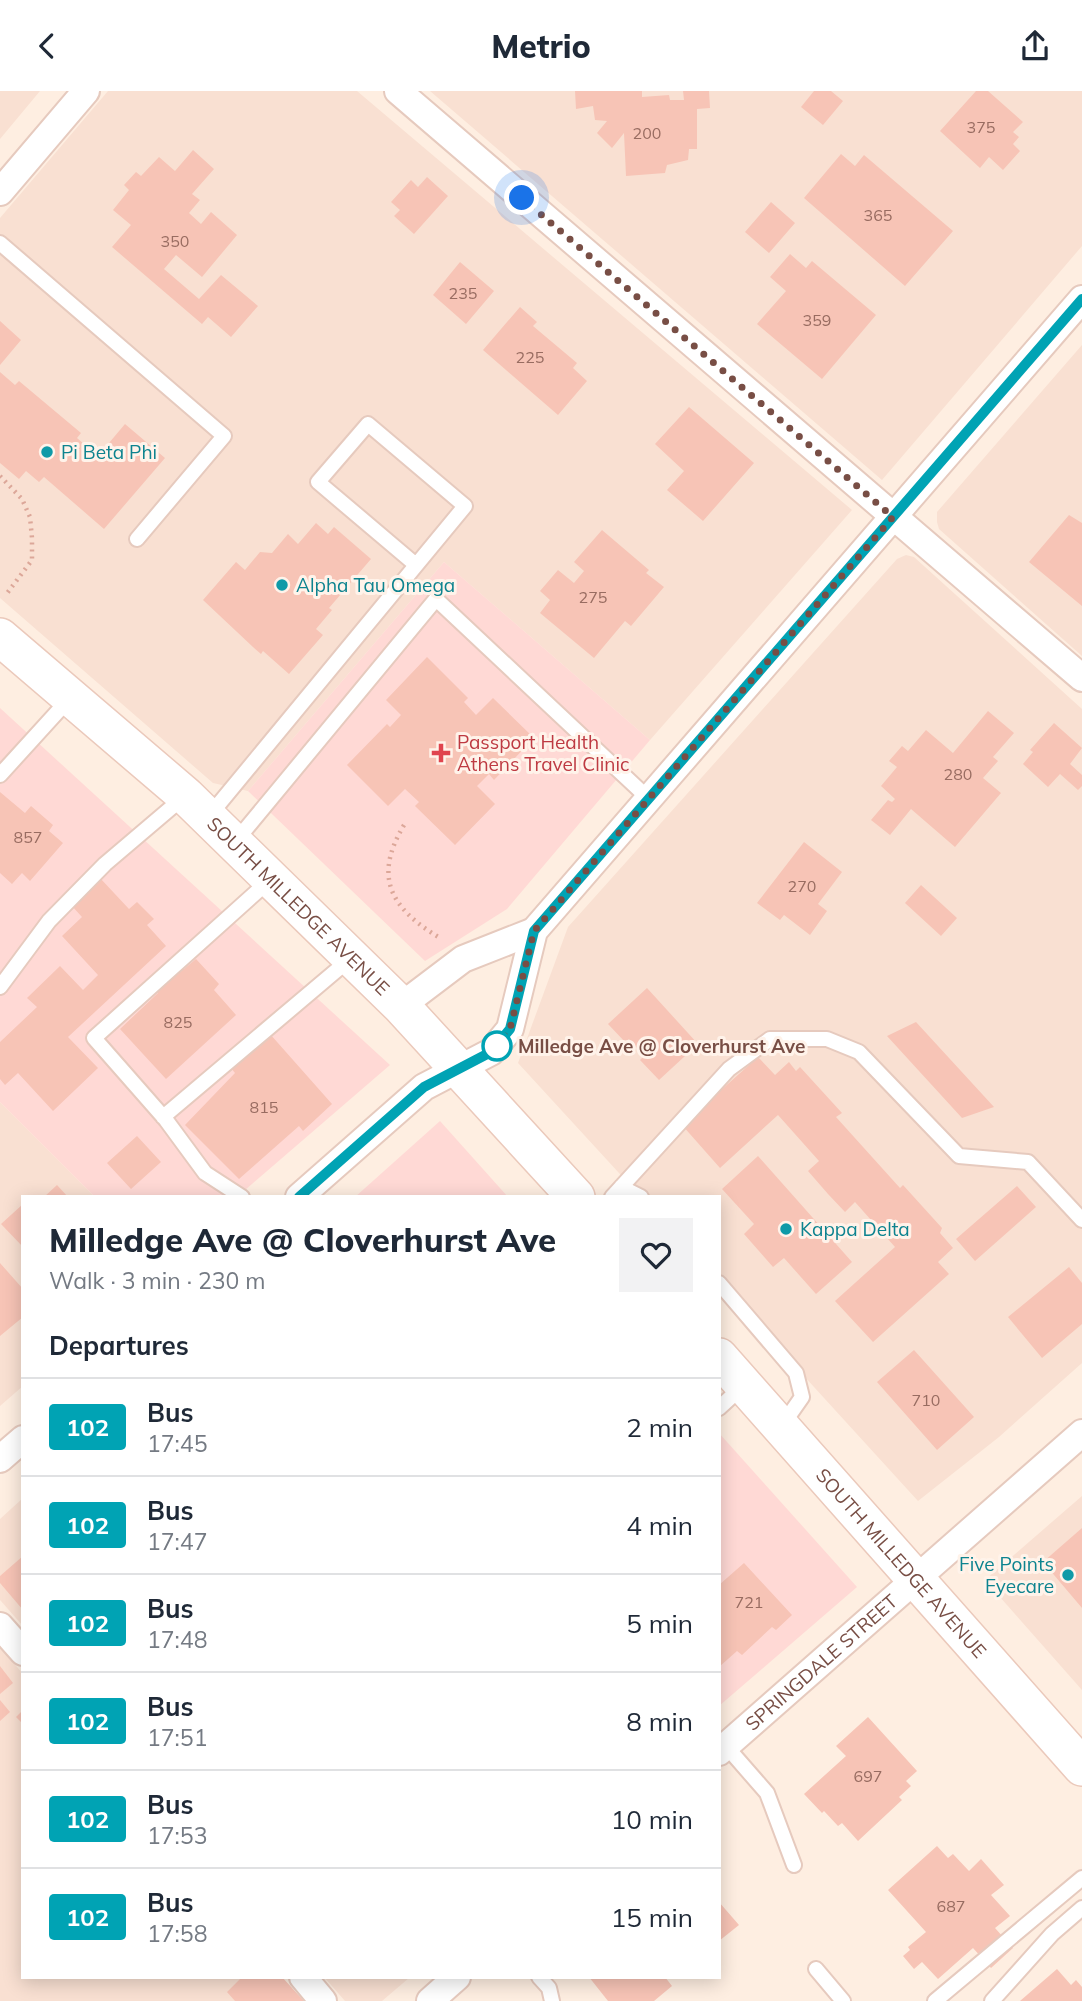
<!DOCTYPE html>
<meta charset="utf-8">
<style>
body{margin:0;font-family:Mulish,sans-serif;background:#f2f2f3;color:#1f2937;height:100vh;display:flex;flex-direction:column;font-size:26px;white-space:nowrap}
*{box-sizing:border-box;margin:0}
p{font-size:23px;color:#747a83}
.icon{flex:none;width:38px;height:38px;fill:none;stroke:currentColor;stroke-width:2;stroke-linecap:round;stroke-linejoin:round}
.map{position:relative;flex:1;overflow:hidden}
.details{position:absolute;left:21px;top:1104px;width:700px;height:784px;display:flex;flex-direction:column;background:#fff;border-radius:0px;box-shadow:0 4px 18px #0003}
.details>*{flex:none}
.badge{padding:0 14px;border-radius:5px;font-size:24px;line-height:46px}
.you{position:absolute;width:35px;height:35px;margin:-18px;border:5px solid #fff;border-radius:50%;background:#1a73e8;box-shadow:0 0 0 10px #1a73e833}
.map>.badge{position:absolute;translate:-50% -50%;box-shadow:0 0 0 4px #fff}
h2{padding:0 28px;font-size:26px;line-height:63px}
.round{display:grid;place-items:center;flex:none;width:74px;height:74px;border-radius:0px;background:#f2f2f3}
.head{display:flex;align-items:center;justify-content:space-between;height:119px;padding:0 28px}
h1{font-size:33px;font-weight:800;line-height:52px}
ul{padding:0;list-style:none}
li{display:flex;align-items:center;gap:21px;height:98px;padding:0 28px;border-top:2px solid #e0e1e3}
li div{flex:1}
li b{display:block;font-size:26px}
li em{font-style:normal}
li .badge{min-width:77px;font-weight:700;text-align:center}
header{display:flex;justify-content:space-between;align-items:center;height:91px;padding:0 28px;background:#fff;font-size:32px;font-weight:800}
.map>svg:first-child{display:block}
.residential{fill:#f9e0d2}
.commercial{fill:#ffd9d5}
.building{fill:#f7c4b6}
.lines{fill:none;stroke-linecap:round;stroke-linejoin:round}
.lane-casing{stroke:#e6cabe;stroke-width:18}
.street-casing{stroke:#e6cabe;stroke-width:30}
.secondary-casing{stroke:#ebc9bb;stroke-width:40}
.path{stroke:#dca799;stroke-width:4.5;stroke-dasharray:2 5;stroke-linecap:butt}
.lane{stroke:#fff;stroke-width:14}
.street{stroke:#fff;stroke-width:26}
.secondary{stroke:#fff;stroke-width:37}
.line-casing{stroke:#fff;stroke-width:16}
.line{stroke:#00a3b4;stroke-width:10}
.walk{stroke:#784e45;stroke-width:7;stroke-dasharray:0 12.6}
.culture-dot{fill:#0f9aa8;stroke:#fff3ea;stroke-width:2.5}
.health-dot{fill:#e0444e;stroke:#fff3ea;stroke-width:2.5}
.stop-dot{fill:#fff;stroke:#00a3b4;stroke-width:3.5}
.labels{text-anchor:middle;stroke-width:6;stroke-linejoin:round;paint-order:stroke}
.number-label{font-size:16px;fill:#986c61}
.culture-label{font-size:19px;fill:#0d838f;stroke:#fff3ea;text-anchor:start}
.health-label{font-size:19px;fill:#be3a42;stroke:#fff3ea;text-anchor:start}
.street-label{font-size:19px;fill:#784e45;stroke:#fff3ea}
.stop-label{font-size:19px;font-weight:bold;fill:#784e45;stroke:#fff3ea;text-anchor:start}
</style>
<header><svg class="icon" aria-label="back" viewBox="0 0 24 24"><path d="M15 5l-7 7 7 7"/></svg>Metrio<svg class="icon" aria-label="share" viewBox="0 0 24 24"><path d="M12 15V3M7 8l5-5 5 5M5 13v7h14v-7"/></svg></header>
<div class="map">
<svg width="1082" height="1910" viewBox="0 0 1082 1910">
<rect width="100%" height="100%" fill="#feeee1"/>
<path class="residential" d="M0 0H40L0 48Z
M108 0H357L852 419 650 649 444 471 248 700 213 692 0 507V127Z
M430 0H1082V155L882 389Z
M1082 254V565L939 438 937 431V421Z
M906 464 914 466 1082 618V1272L999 1346 918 1410 719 1192V1106H641L518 972 568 836 897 468Z
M0 1011 95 1106H23V1295L0 1315Z
M1082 1405V1599L985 1489Z
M23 1407V1535L0 1509V1428Z
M0 1556 23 1583V1886L282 1887 302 1910H0Z
M325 1887H409L382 1910H345Z"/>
<path class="commercial" d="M444 471 650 649 507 818 425 870 248 700Z
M0 617 390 974 237 1106H95L0 1011Z
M440 1030 508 1106H355Z
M719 1342 857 1496 719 1615Z"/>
<path class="building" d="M575 0H642V6L669 4 670 9H684L683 0H709L710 17 697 18V58H689L688 69 667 74 665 82 626 85 624 42 612 57 597 42 607 30 595 29 593 15 576 18Z
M814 0H831L843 10 823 34 801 16Z
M976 0H988L1023 31 1013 41 1019 46 1013 53 1020 60 1003 79 989 66 980 77 940 40Z
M193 59 214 78 192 103 200 109 189 122 201 133 211 121 237 144 202 186 176 164 164 178 199 208 221 184 258 215 231 246 208 226 202 233 112 156 131 134 113 119 129 99 124 94 136 81 141 85 159 66 175 80Z
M841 63 855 75 864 64 953 140 905 195 804 107Z
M427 86 448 105 414 143 394 125 400 119 391 111 411 89 418 96Z
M771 111 795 132 769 162 745 141Z
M790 163 806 177 812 170 876 224 822 288 757 233 786 200 770 186Z
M460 171 494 200 466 233 433 204Z
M520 216 537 231 533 235 577 272 573 277 587 290 558 324 483 259Z
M0 230 21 249 0 274Z
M0 281 15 294 19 290 81 342 77 347 98 365 125 333 165 367 104 438 44 386 39 391 26 380 19 388 0 372Z
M689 316 754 372 703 430 667 399 684 380 655 353Z
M1069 424 1082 432V515L1029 471Z
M316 432 328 443 334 436 371 468 329 517 332 519 316 538 323 544 289 583 263 560 261 563 253 556 203 509 236 471 245 479 260 461 272 462 288 443 298 453Z
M602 439 649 479 646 482 664 496 631 535 625 530 594 567 540 522 550 509 540 500 558 479 574 492 584 480 574 471Z
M427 566 468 607 464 611 476 624 493 607 534 647 494 689 489 683 477 695 495 713 455 754 415 715 419 711 405 698 388 715 347 674 387 633 390 636 401 624 386 609Z
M988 620 1014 642 993 666 998 670 983 687 1001 702 955 756 911 718 890 744 871 729 888 709 892 711 895 708 881 695 897 676 889 670 902 655 908 660 926 639 953 662Z
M1054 632 1082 657 1070 673 1082 684V695L1078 699 1060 683 1048 696 1023 673 1033 661 1030 659Z
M0 701 25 722 31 715 53 734 49 740 63 752 30 790 22 782 12 793 0 782Z
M804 751 842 781 818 813 827 820 810 844 784 824 780 829 757 812Z
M100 787 129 818 137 811 154 828 147 834 166 855 68 946 98 977 53 1020 18 982 5 994 0 988V951L37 916 27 907 60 875 83 899 98 884 62 845 82 826 71 814Z
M921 794 957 827 941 845 905 812Z
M196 868 219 893 214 899 236 924 166 988 120 938 158 902 156 899 182 875 184 878Z
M647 897 698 953 659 989 640 969 644 965 629 948 625 951 608 933Z
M916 931 994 1016 962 1027 887 945Z
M270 943 332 1013 303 1040 299 1035 239 1088 185 1034 235 982 231 977Z
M758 966 775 984 789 971 796 980 800 976 842 1022 836 1026 900 1097 903 1094 942 1137 940 1142 953 1157 938 1171 949 1183 873 1251 835 1210 895 1156 855 1111 845 1121 828 1103 808 1080 819 1070 778 1024 720 1077 682 1034Z
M137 1045 161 1071 131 1098 107 1072Z
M758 1065 852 1171 816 1203 784 1167 773 1176 744 1143 754 1133 722 1098Z
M57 1094 68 1106H44Z
M1017 1095 1036 1116 975 1170 956 1148Z
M23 1113V1156L1 1133Z
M0 1172 23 1198V1226L0 1245Z
M1069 1176 1082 1192V1233L1042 1267 1008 1226Z
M914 1259 974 1326 937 1359 877 1291Z
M1082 1437V1517L1043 1471Z
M23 1465V1519L0 1492V1485Z
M744 1472 792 1524 776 1539 772 1536 742 1564 737 1560 719 1576V1494Z
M0 1575 13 1592 0 1603Z
M0 1609 10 1621 0 1630Z
M23 1619V1633L16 1626Z
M868 1626 917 1680 906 1690 911 1695 899 1706 902 1709 858 1750 842 1732 838 1735 824 1720 822 1722 804 1703 846 1665 836 1655Z
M937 1755 948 1767 953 1763 969 1780 981 1768 1004 1794 991 1804 1010 1825 995 1837 1013 1857 991 1877 973 1857 938 1888 922 1871 914 1878 903 1865 910 1859 908 1856 926 1841 888 1799Z
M719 1811 739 1834 719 1850Z
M1057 1878 1071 1894 1076 1889 1082 1896V1910H1020Z
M242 1886H282L304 1910H235L227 1901Z
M589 1886H665L672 1895 654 1910H608Z"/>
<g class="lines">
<g class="lane-casing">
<path id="lane" d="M0 152 224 345 137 448
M0 684 70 607
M209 725 465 415 368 333 318 391 416 474
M235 751 436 508 649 708
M0 896 49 830 105 773 185 705
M163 1026 350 868
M621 1096 641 1106
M242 1106 205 1082 166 1029 94 947 271 788
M612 1106 729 978 770 948H827L859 961 959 1065 1028 1071 1082 1129
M719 1192 796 1282 802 1306 781 1336
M719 1317 743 1295
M726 1655 767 1702 794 1774
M816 1878 843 1910
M539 1886 549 1897 552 1910
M935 1910 1082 1787
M992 1910 1052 1843 1082 1817"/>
</g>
<g class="street-casing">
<g id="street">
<path d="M398 0 1082 587"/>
<path d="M0 101 86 0"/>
<path d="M401 915 463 868 534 840"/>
<path d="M299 1106 424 996 491 961 510 938 534 840 1082 208"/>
<path d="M0 1368 23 1348"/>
<path d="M0 1535 23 1561"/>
<path id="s1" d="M719 1661 1082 1342"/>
<path d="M303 1886 323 1910"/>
<path d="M430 1910 457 1886"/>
</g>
</g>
<g class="secondary-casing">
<g id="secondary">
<path id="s2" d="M0 546 186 705 401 915 576 1106"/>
<path id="s3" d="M719 1266 1082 1676"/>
</g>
</g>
<path class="path" d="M0 385 22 408 30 426 32 447V469L5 505
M404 734C373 786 390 817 440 847"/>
<use href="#lane" class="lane"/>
<use href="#street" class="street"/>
<use href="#secondary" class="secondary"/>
</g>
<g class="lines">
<g class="line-casing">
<path id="line" d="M299 1106 424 996 491 961 510 938 534 840 1082 208"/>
</g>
<use href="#line" class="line"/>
<path class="walk" d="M497 955 510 938 534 840 893 426 522 107"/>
</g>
<g class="culture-dot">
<circle cx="47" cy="361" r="7"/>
<circle cx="282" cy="494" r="7"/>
<circle cx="786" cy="1138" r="7"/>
<circle cx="1068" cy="1484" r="7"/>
</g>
<path class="health-dot" d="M437.5 651.5h7v7h7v7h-7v7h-7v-7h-7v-7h7z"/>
<circle class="stop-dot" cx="497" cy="955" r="14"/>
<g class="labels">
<g class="number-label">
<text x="981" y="42">375</text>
<text x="647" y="48">200</text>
<text x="878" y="130">365</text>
<text x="175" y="156">350</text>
<text x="463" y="208">235</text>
<text x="817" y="235">359</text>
<text x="530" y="272">225</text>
<text x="593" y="512">275</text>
<text x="958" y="689">280</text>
<text x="28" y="752">857</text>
<text x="802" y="801">270</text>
<text x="178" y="937">825</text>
<text x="264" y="1022">815</text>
<text x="926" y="1315">710</text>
<text x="749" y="1517">721</text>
<text x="868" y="1691">697</text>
<text x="951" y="1821">687</text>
</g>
<g class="culture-label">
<text x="61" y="368">Pi Beta Phi</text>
<text x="296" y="501">Alpha Tau Omega</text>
<text x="800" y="1145">Kappa Delta</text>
<text x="1054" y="1480" text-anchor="end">Five Points<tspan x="1054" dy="22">Eyecare</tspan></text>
</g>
<g class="health-label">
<text x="457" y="658">Passport Health<tspan x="457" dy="22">Athens Travel Clinic</tspan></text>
</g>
<g class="street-label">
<text dy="7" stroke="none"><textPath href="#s2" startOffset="402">SOUTH MILLEDGE AVENUE</textPath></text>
<text dy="7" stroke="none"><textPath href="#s3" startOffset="275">SOUTH MILLEDGE AVENUE</textPath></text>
<text dy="7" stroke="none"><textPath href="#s1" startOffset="136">SPRINGDALE STREET</textPath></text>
</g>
<g class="stop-label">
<text x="518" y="962">Milledge Ave @ Cloverhurst Ave</text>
</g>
</g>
</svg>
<div class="you" style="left:522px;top:107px"></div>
<section class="details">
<div class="head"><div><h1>Milledge Ave @ Cloverhurst Ave</h1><p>Walk · 3 min · 230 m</p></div><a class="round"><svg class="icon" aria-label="heart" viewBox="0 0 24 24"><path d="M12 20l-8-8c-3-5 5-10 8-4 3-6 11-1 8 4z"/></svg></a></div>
<h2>Departures</h2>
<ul>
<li><span class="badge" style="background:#00a3b4;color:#fff">102</span><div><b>Bus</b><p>17:45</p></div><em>2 min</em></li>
<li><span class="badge" style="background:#00a3b4;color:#fff">102</span><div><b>Bus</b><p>17:47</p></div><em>4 min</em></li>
<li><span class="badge" style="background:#00a3b4;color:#fff">102</span><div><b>Bus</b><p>17:48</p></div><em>5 min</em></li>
<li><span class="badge" style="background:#00a3b4;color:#fff">102</span><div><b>Bus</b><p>17:51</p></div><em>8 min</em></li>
<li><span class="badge" style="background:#00a3b4;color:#fff">102</span><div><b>Bus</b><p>17:53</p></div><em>10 min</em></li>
<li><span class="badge" style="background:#00a3b4;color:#fff">102</span><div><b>Bus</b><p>17:58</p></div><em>15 min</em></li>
</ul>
</section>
</div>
